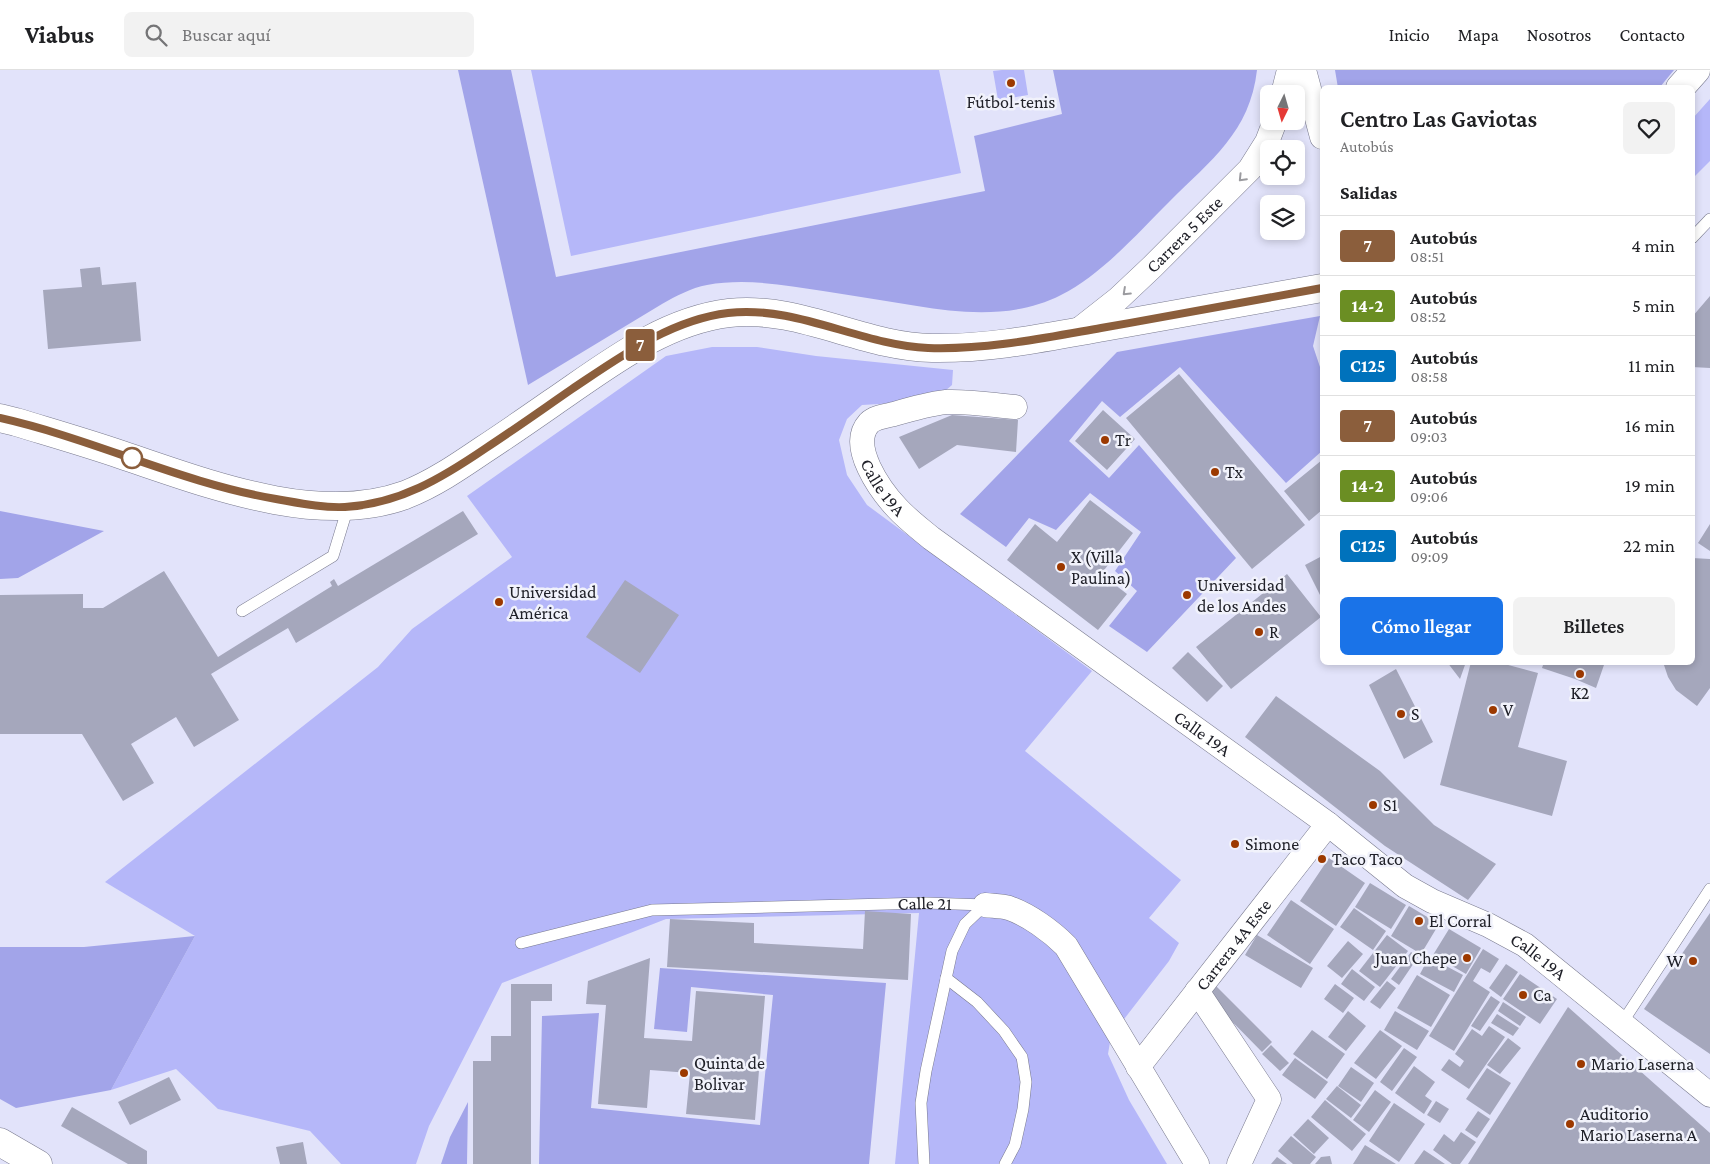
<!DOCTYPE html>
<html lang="es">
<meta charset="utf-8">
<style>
body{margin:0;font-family:"Crimson Pro",serif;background:#f2f2f2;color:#202124;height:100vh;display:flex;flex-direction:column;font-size:19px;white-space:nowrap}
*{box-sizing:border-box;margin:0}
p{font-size:16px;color:#757577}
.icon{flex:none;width:28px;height:28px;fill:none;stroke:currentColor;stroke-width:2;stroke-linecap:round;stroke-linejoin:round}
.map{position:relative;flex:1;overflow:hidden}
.drawer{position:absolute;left:1320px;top:15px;width:375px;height:580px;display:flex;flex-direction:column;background:#fff;border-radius:8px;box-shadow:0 2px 8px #0003}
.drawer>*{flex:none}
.badge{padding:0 10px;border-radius:4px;font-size:18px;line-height:32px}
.needle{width:32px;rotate:185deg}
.tools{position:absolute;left:1260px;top:15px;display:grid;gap:10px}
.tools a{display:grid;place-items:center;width:45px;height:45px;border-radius:8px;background:#fff;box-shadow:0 2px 8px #0003;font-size:25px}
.map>.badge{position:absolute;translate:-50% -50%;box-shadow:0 0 0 2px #fff}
h2{padding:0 20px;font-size:19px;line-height:45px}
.round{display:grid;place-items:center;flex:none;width:52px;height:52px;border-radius:8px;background:#f2f2f2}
.overview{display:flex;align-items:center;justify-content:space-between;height:85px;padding:0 20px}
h1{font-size:24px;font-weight:600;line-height:38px}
.cta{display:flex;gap:10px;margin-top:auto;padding:10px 20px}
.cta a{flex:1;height:58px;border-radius:8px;background:#1a73e8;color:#fff;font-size:20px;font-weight:600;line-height:58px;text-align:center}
.cta a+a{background:#f2f2f2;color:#202124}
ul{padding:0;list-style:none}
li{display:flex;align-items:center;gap:15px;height:60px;padding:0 20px;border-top:1px solid #e0e0e0}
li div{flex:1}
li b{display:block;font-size:19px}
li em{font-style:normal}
li .badge{min-width:55px;font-weight:700;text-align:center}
header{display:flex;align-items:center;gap:30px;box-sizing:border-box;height:70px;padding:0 25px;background:#fff;border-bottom:1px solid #e0e0e0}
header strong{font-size:24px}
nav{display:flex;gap:28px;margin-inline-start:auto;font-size:18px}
.search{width:350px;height:45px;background:#f2f2f2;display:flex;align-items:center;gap:12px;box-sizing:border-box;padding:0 18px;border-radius:8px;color:#757577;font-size:19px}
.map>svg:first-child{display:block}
.green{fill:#b5b7f9}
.forest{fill:#a2a4e9}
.building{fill:#a5a7bc}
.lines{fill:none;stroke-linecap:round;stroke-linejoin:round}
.service-casing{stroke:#797a8e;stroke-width:12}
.minor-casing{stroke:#797a8e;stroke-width:25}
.primary-casing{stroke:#797a8e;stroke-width:29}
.service{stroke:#fff;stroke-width:11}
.minor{stroke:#fff;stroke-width:24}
.primary{stroke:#fff;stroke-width:28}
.oneway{stroke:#9b9b9f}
.line-casing{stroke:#fff;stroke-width:11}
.line{stroke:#8b5e3c;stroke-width:8}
.poi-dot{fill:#9c3900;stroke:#f1f2fb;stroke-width:2}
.stop-dot{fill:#fff;stroke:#8b5e3c;stroke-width:2.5}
.labels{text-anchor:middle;stroke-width:5;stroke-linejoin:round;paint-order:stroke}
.poi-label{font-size:18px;fill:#202129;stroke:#f1f2fb;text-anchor:start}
.street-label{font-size:18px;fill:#202129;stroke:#f1f2fb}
</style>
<header>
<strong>Viabus</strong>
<div class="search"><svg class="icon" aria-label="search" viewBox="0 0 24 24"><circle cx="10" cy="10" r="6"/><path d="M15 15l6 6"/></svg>Buscar aquí</div>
<nav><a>Inicio</a><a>Mapa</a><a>Nosotros</a><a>Contacto</a></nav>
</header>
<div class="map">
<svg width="1710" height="1094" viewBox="0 0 1710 1094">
<rect width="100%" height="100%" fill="#e2e3fa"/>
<path class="green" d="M531 0H939L961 103 571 186Z
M1002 0H1024L1028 25 998 30 993 1Z
M1710 29V91L1693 108V48Z
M712 277H757L816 286 953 300 952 315 938 327 896 333 862 335 847 349 839 370 847 405 867 435 1092 601 1025 681 1181 810 1149 848 1179 873 1169 891 1111 966 1108 984 1129 1030 1167 1094H895L919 843 666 849 502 913 429 1056 416 1094H341L310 1061 218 1039 176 999 111 1020 195 866 105 812 378 597 412 559 512 487 467 426 666 286Z"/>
<path class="forest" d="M458 0H511L556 207 985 121 974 66 1062 44 1053 0H1257C1250 62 1211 90 1169 132 1138 163 1100 206 1061 225 1016 248 965 244 917 236 886 231 855 226 823 221 785 215 745 208 707 215 691 218 676 226 662 234L528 315Z
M1335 0H1674L1660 17 1338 18Z
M1320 246 1313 276 1322 303V381L1286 413 1180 297 1120 347 1102 331 1069 371 1109 408 1139 375 1236 488 1147 582 1109 556 1137 521 1115 501 1141 462 1090 423 1056 460 1029 448 1006 477 960 444 1117 282Z
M0 441 104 461 18 508 0 509Z
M195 866 111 1020 16 1038 0 1029V877H84Z
M660 898 886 913 869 1094H539L542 946 599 943 591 1038 760 1055 773 925 691 917 687 962 654 959Z
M468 1032 467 1094H441L450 1067Z"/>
<path class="building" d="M100 197 102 215 136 212 141 271 48 279 43 220 82 217 80 199Z
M1710 226V298L1692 297V247Z
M1179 304 1305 455 1252 499 1126 348Z
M1103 340 1135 369 1107 400 1075 371Z
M952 345 1018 350 1016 382 957 375 919 399 899 367Z
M1322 390V440L1309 451 1284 421Z
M1090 430 1133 463 1101 504 1127 524 1098 560 1007 490 1035 454 1057 472Z
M463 441 478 464 296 573 288 558 211 604 239 650 194 677 176 647 131 674 154 713 123 731 82 664H0V525L83 524V538H103L164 501 218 587 332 516 330 512 334 509 338 516Z
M1710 454V481L1698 473Z
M1322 486V529L1305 495Z
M1692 488 1710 489V618L1697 636 1676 620 1668 607 1663 592H1692Z
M1287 504 1321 547 1231 619 1196 577Z
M625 510 679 545 640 603 586 567Z
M1188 582 1223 616 1207 632 1172 598Z
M1447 592H1466L1460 609Z
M1471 592H1497L1538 603 1518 677 1567 691 1552 746 1440 715Z
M1544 592H1605L1596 618 1575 609 1542 598Z
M1396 599 1433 672 1404 689 1369 615Z
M1276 626 1380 701 1434 755 1496 794 1468 830 1385 776 1245 667Z
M1329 788 1365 813 1336 856 1300 831Z
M1370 813 1406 835 1391 859 1355 837Z
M1291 830 1334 859 1310 894 1267 865Z
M1409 836 1439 854 1421 884 1391 866Z
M1354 838 1386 861 1373 880 1340 857Z
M865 841 911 844 908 910 667 897 670 849 754 853V873L863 879Z
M1710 843V984L1644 939Z
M1449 859 1481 878 1466 904 1433 885Z
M1257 865 1313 898 1301 918 1245 885Z
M1387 865 1408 881 1380 917 1359 901Z
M1348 871 1363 884 1342 908 1327 896Z
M1483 879 1499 889 1490 903 1481 898 1473 911 1490 922 1454 981 1429 966Z
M1411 882 1418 887 1399 915 1391 909Z
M1429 887 1463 905 1454 922 1420 904Z
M650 888 644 968 692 971 696 921 765 926 755 1050 686 1044 690 1003 650 1000 647 1038 598 1034 606 935 586 934 588 911Z
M1506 894 1518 902 1501 927 1489 918Z
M1352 899 1375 917 1364 931 1341 914Z
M1520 904 1557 929 1540 954 1503 929Z
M1417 905 1450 925 1431 957 1397 938Z
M1387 911 1396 918 1380 939 1370 932Z
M1213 913 1272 972 1262 982 1204 923Z
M511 914H552V931H531V1094H473V991H491V966H511Z
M1335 914 1354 928 1343 943 1324 929Z
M1491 926 1500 932 1480 961 1471 956Z
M1503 932 1526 947 1520 956 1498 941Z
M1568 937 1710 1063V1094H1468Z
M1348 941 1366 956 1346 981 1328 967Z
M1395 941 1429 961 1417 980 1384 960Z
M1497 944 1519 958 1513 966 1491 953Z
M1489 956 1505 967 1469 1019 1441 1000 1449 989 1460 997 1464 991 1455 984 1472 959 1482 966Z
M1312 960 1345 984 1327 1009 1293 984Z
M1380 960 1402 976 1376 1009 1354 993Z
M1508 968 1521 978 1500 1004 1487 995Z
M1271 975 1289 993 1280 1001 1262 984Z
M1404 978 1417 987 1392 1021 1380 1012Z
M1295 988 1328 1012 1315 1029 1282 1005Z
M1414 996 1435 1012 1425 1026 1432 1031 1424 1044 1395 1023Z
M1351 997 1374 1013 1361 1032 1338 1016Z
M1487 998 1511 1013 1490 1045 1466 1029Z
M169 1007 181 1030 130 1055 118 1032Z
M1337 1016 1361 1035 1351 1048 1326 1029Z
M1375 1020 1391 1032 1369 1062 1353 1050Z
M1325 1030 1366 1064 1352 1081 1311 1047Z
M1436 1031 1449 1039 1440 1053 1427 1045Z
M1394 1033 1425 1054 1399 1092 1369 1071Z
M72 1037 147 1081V1094H128L61 1056Z
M1478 1041 1490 1049 1477 1068 1465 1060Z
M1308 1049 1329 1068 1314 1084 1293 1065Z
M1461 1062 1476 1072 1460 1094H1452L1433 1080 1444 1064 1454 1072Z
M1291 1066 1316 1087 1310 1094H1293L1278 1081Z
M303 1072 307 1094H280L276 1077Z
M1365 1075 1396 1094H1353Z
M1424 1080 1445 1094H1414Z
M1330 1086 1332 1094H1315L1321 1087Z
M1277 1087 1287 1094H1271Z"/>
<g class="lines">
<g class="service-casing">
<g id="service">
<path d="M1692 168 1710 149"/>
<path d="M242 541 333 486 348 437"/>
<path id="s1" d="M521 873 652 840 926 833 985 835"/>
<path d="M946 908 977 932 1004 961 1022 987 1026 1012 1023 1039 1015 1075 1005 1094"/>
<path d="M1622 953 1710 819"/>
<path d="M924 1094 921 1033 926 1001 952 881 965 854 985 835"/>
</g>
</g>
<g class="minor-casing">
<g id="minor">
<path d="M1304 0 1322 67"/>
<path d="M1283 24 1289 0"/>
<path id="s2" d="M1076 262 1118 229 1152 197 1250 99 1267 72 1275 51"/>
<path id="s3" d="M1015 337C992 335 969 331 946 332 928 334 911 339 894 344 886 346 875 347 869 353 848 376 881 421 897 438 907 449 919 458 931 468L1328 754 1405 816 1432 831 1488 855 1525 875 1710 1025"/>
<path d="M985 835C992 836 1001 836 1009 838 1029 845 1051 861 1066 876L1197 1094"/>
<path d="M1197 921 1269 1029 1239 1094"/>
<path id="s4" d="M1138 997 1328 754"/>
</g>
</g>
<g class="primary-casing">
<path id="primary" d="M1680 18 1696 0
M0 348 16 352C52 363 87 373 122 385 206 413 317 457 405 425 433 414 458 397 483 380 506 365 529 349 552 333 605 297 662 251 729 243 799 235 863 277 932 278 991 279 1047 267 1104 257 1177 244 1250 231 1322 218
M0 1072 38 1094"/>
</g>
<use href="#service" class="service"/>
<use href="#minor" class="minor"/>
<use href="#primary" class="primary"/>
</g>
<defs><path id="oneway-chevron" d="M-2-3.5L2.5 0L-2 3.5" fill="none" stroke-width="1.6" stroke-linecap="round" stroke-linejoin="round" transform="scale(1.25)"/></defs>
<g class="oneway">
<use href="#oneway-chevron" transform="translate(1242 108) rotate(134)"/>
<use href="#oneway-chevron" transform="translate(1126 222) rotate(137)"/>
</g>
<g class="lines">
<g class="line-casing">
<path id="line" d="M0 348C94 369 181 413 276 429 299 433 322 438 345 437 399 434 442 408 486 378 515 359 543 339 572 319 620 287 670 250 728 243 797 235 860 275 928 278 986 280 1044 268 1101 258 1175 245 1249 231 1322 218"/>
</g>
<use href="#line" class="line"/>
</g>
<g class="poi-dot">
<circle cx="1011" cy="13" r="5"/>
<circle cx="1105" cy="370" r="5"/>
<circle cx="1215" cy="402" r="5"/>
<circle cx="1061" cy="497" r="5"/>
<circle cx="1187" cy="525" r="5"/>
<circle cx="499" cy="532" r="5"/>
<circle cx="1259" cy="562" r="5"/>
<circle cx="1580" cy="604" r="5"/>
<circle cx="1493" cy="640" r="5"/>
<circle cx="1401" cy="644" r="5"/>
<circle cx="1373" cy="735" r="5"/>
<circle cx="1235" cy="774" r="5"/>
<circle cx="1322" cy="789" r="5"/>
<circle cx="1419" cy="851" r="5"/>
<circle cx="1467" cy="888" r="5"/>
<circle cx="1693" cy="891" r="5"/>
<circle cx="1523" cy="925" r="5"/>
<circle cx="1581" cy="994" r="5"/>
<circle cx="684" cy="1003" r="5"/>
<circle cx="1570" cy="1054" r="5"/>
</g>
<circle class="stop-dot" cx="132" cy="388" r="10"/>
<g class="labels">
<g class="poi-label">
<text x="1011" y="38" text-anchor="middle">Fútbol-tenis</text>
<text x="1115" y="376">Tr</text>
<text x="1225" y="408">Tx</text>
<text x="1071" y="493">X (Villa<tspan x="1071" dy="21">Paulina)</tspan></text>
<text x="1197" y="521">Universidad<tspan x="1197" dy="21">de los Andes</tspan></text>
<text x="509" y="528">Universidad<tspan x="509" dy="21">América</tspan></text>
<text x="1269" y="568">R</text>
<text x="1580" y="629" text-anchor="middle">K2</text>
<text x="1503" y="646">V</text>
<text x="1411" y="650">S</text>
<text x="1383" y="741">S1</text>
<text x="1245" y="780">Simone</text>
<text x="1332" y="795">Taco Taco</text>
<text x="1429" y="857">El Corral</text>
<text x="1457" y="894" text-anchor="end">Juan Chepe</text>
<text x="1683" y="897" text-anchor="end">W</text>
<text x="1533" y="931">Ca</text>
<text x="694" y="999">Quinta de<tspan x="694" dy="21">Bolivar</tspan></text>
<text x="1591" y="1000">Mario Laserna</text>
<text x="1580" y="1050">Auditorio<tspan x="1580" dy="21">Mario Laserna A</tspan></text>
</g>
<g class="street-label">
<text dy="6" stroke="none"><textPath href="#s2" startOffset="146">Carrera 5 Este</textPath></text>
<text dy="6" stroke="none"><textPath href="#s3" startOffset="221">Calle 19A</textPath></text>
<text dy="6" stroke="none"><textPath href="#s3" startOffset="626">Calle 19A</textPath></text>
<text dy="6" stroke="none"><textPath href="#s1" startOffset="408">Calle 21</textPath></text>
<text dy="6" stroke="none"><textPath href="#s4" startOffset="155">Carrera 4A Este</textPath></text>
<text dy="6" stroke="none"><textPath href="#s3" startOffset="1031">Calle 19A</textPath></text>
</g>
</g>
</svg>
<div class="tools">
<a><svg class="needle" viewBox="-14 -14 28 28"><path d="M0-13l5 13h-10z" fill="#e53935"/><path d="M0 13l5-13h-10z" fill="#757577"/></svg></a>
<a><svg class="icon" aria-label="locate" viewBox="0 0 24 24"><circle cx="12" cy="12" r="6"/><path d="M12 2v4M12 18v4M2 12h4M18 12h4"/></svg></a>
<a><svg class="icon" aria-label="layers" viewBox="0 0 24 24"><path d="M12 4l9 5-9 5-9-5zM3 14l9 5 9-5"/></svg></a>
</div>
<b class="badge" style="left:640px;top:275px;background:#8b5e3c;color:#fff">7</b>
<section class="drawer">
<div class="overview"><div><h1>Centro Las Gaviotas</h1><p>Autobús</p></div><a class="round"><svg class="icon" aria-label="heart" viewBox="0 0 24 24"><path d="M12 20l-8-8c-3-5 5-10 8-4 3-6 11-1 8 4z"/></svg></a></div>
<h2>Salidas</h2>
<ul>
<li><span class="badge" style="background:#8b5e3c;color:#fff">7</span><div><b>Autobús</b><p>08:51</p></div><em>4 min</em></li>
<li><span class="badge" style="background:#6b8e23;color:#fff">14-2</span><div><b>Autobús</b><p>08:52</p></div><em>5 min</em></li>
<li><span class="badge" style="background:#0072bc;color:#fff">C125</span><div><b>Autobús</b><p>08:58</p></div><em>11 min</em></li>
<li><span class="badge" style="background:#8b5e3c;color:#fff">7</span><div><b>Autobús</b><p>09:03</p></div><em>16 min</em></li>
<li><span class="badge" style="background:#6b8e23;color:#fff">14-2</span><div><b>Autobús</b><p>09:06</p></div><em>19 min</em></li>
<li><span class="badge" style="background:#0072bc;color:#fff">C125</span><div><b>Autobús</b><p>09:09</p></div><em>22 min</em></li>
</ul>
<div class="cta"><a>Cómo llegar</a><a>Billetes</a></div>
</section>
</div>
